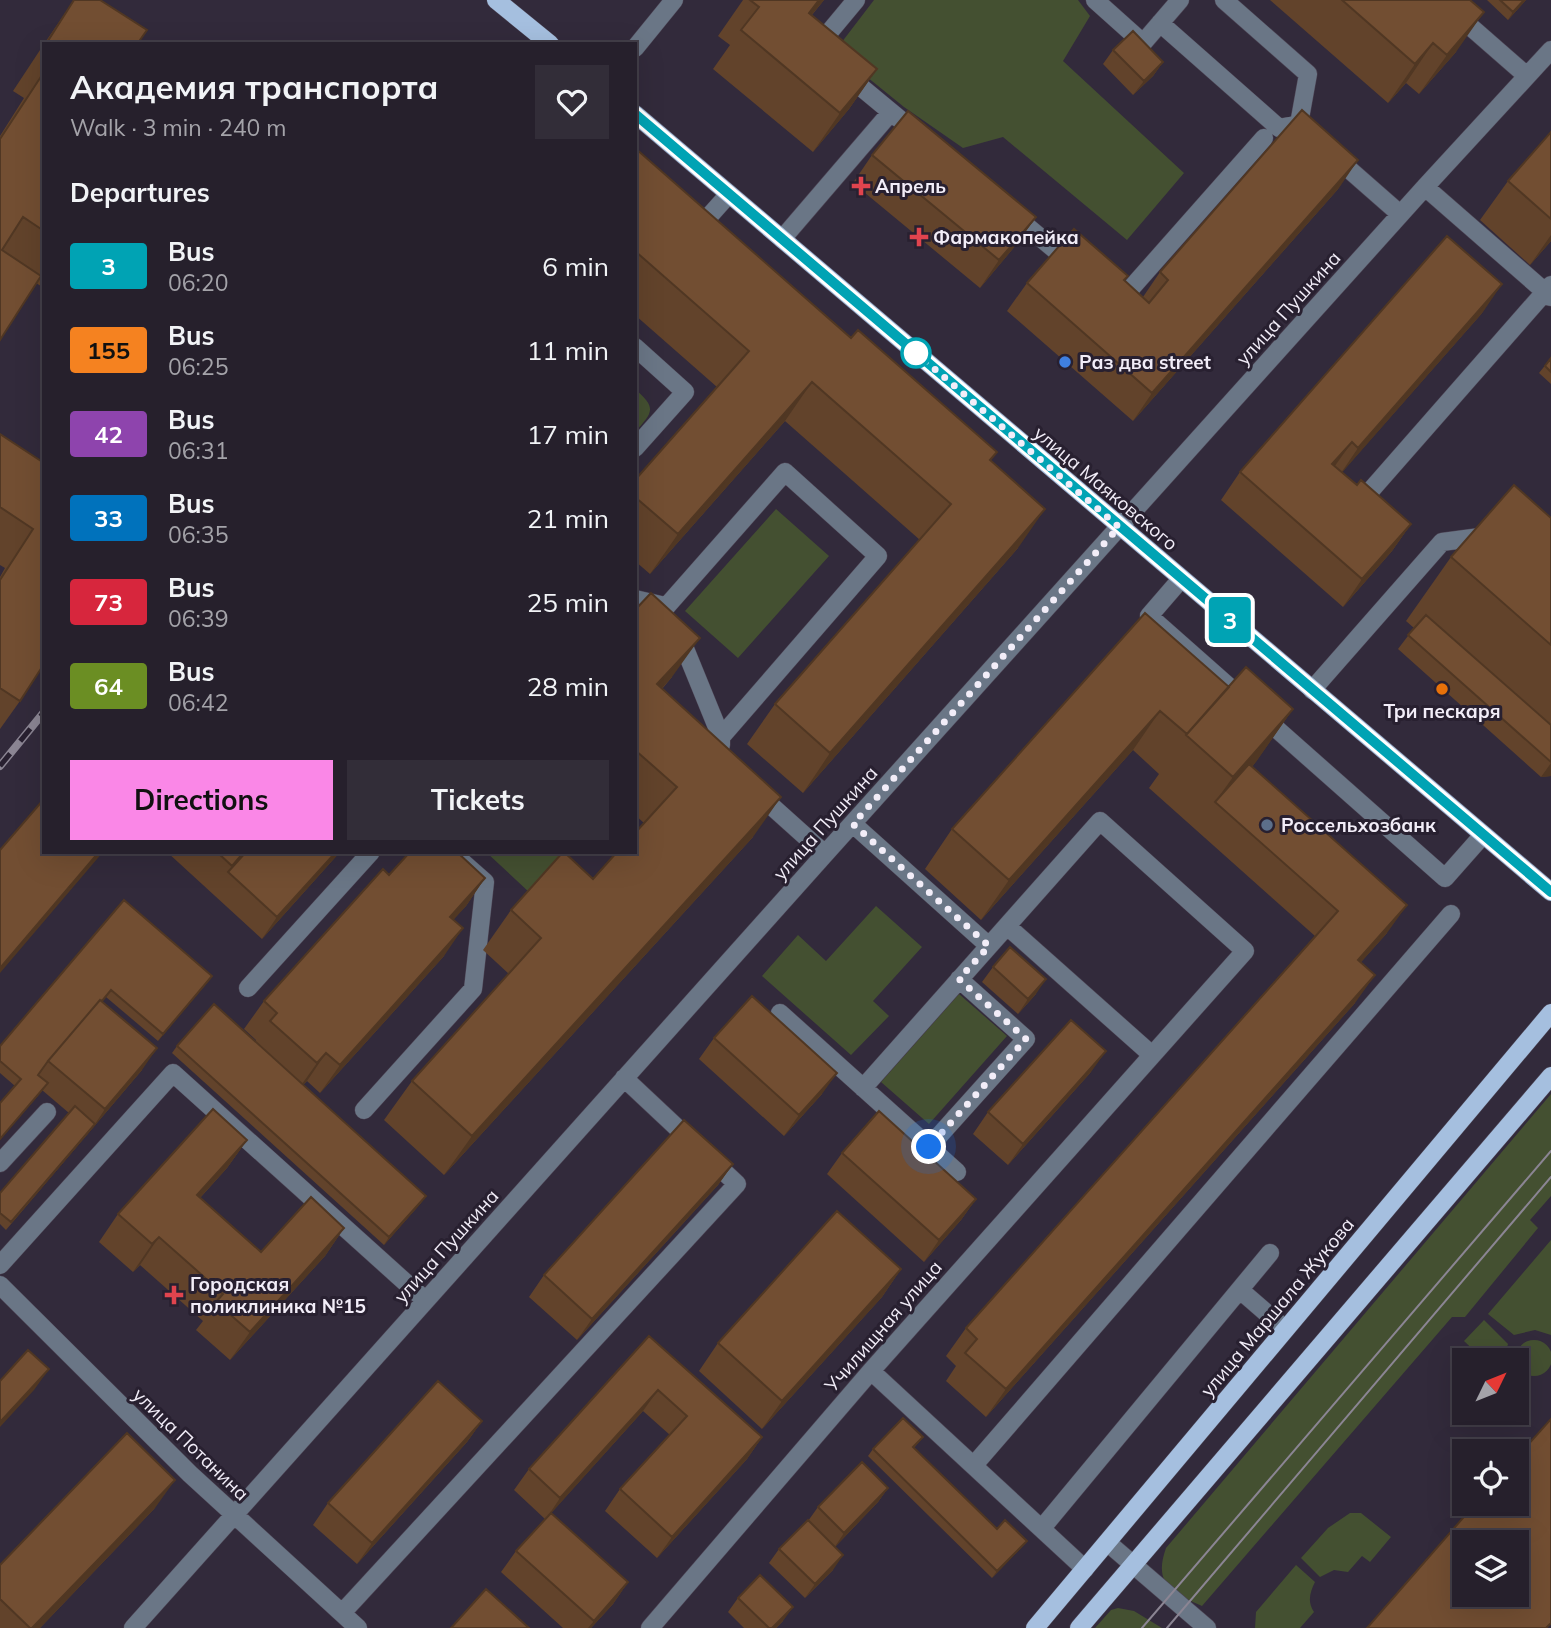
<!DOCTYPE html>
<meta charset="utf-8">
<style>
body{margin:0;font-family:Mulish,sans-serif;background:#322d38;color:#f1f3f6;height:100vh;display:flex;flex-direction:column;font-size:26px;white-space:nowrap}
*{box-sizing:border-box;margin:0}
p{font-size:23px;color:#a4a3a9}
.icon{flex:none;width:38px;height:38px;fill:none;stroke:currentColor;stroke-width:2;stroke-linecap:round;stroke-linejoin:round}
.map{position:relative;flex:1;overflow:hidden}
.sheet{position:absolute;left:42px;top:42px;width:595px;height:812px;display:flex;flex-direction:column;background:#26202c;border-radius:0px;box-shadow:0 7px 28px #0002,0 0 0 2px #423e48}
.sheet>*{flex:none}
.badge{padding:0 14px;border-radius:5px;font-size:24px;line-height:46px}
.needle{width:46px;rotate:47deg}
.tools{position:absolute;left:1452px;top:1348px;display:grid;gap:14px}
.tools a{display:grid;place-items:center;width:77px;height:77px;border-radius:0px;background:#26202c;box-shadow:0 7px 28px #0002,0 0 0 2px #423e48;font-size:35px}
.you{position:absolute;width:35px;height:35px;margin:-18px;border:5px solid #fff;border-radius:50%;background:#1a73e8;box-shadow:0 0 0 10px #1a73e833}
.map>.badge{position:absolute;translate:-50% -50%;box-shadow:0 0 0 4px #fff}
h2{padding:0 28px;font-size:26px;line-height:63px}
.round{display:grid;place-items:center;flex:none;width:74px;height:74px;border-radius:0px;background:#322d38}
.overview{display:flex;align-items:center;justify-content:space-between;height:119px;padding:0 28px}
h1{font-size:33px;font-weight:700;line-height:52px}
.cta{display:flex;gap:14px;margin-top:auto;padding:14px 28px}
.cta a{flex:1;height:80px;border-radius:0px;background:#fa87e7;color:#111;font-size:28px;font-weight:700;line-height:80px;text-align:center}
.cta a+a{background:#322d38;color:#f1f3f6}
ul{padding:0;list-style:none}
li{display:flex;align-items:center;gap:21px;height:84px;padding:0 28px}
li div{flex:1}
li b{display:block;font-size:26px}
li em{font-style:normal}
li .badge{min-width:77px;font-weight:700;text-align:center}
.map>svg:first-child{display:block}
.green{fill:#445031}
.lines{fill:none;stroke-linecap:round;stroke-linejoin:round}
.minor-casing{stroke:#4d4555;stroke-width:19}
.major-casing{stroke:#4d4555;stroke-width:19}
.minor{stroke:#6a7686;stroke-width:18}
.major{stroke:#a5bfdf;stroke-width:18}
.tram{stroke:#8b8593;stroke-width:2}
.rail-casing{stroke:#8b8593;stroke-width:8}
.rail{stroke:#282030;stroke-width:5;stroke-dasharray:16;stroke-linecap:butt}
.wall{fill:#62432b}
.shaded-wall{fill:#503723}
.building{fill:#724e32;stroke:#503723;stroke-width:2;fill-rule:evenodd}
.line-casing{stroke:#fff;stroke-width:16}
.line{stroke:#00a3b4;stroke-width:10}
.walk{stroke:#f2edf8;stroke-width:7;stroke-dasharray:0 12.6}
.health-dot{fill:#e0444e;stroke:#282030;stroke-width:2.5}
.stop-dot{fill:#fff;stroke:#00a3b4;stroke-width:3.5}
.shop-dot{fill:#3f7fe0;stroke:#282030;stroke-width:2.5}
.food-dot{fill:#e8710a;stroke:#282030;stroke-width:2.5}
.service-dot{fill:#5c6f8a;stroke:#282030;stroke-width:2.5}
.labels{text-anchor:middle;stroke-width:6;stroke-linejoin:round;paint-order:stroke}
.poi-label{font-size:19px;font-weight:bold;fill:#f2edf8;stroke:#282030;text-anchor:start}
.street-label{font-size:19px;fill:#f2edf8;stroke:#282030}
</style>
<div class="map">
<svg width="1551" height="1628" viewBox="0 0 1551 1628">
<rect width="100%" height="100%" fill="#322a3b"/>
<path class="green" d="M874 0H1078L1090 16 1063 61 1184 173 1127 240 1003 137 963 148 904 107 835 51Z
M635 389C657 408 653 412 635 432Z
M776 509 829 556 738 658 685 611Z
M486 852H568L530 893Z
M876 906 922 947 873 1001 889 1016 851 1055 762 976 798 935 826 961Z
M959 994 1007 1036 929 1124 881 1082Z
M1551 1094V1196L1530 1220 1538 1228 1465 1317H1452L1202 1606C1172 1593 1153 1584 1166 1548Z
M1551 1240V1335L1535 1330 1514 1335 1488 1314Z
M1484 1320 1508 1344 1503 1360H1484L1464 1341Z
M1516 1358a18 18 0 1 1 36 0a18 18 0 1 1-36 0Z
M1350 1513H1361L1391 1537 1370 1562 1362 1556 1348 1572 1334 1570 1320 1577 1301 1558 1328 1528Z
M1296 1565 1315 1582C1310 1592 1307 1602 1314 1612L1300 1628H1255L1256 1612Z
M1118 1608 1134 1611 1162 1628H1095L1111 1610Z"/>
<g class="lines">
<g class="minor-casing">
<path id="minor" d="M1095 0 1143 43 1180 0
M1224 0 1308 74 1299 124
M1440 0 1527 76
M1160 23 1279 128 1299 124
M635 48 674 0
M816 48 856 0
M844 73 920 136
M1335 157 1400 214
M1425 187 1551 297
M1011 213 1072 264
M695 232 729 194
M782 239 891 112
M1115 300 1118 303 1264 138
M635 347 685 392 635 448
M1372 489 1551 285
M1181 579 1149 616 1445 878 1483 835
M635 599 665 606
M666 607 785 472 878 556 721 737
M679 634 721 737V745
M1312 690 1442 542 1480 537 1487 543
M757 793 825 854
M853 824 989 946
M1007 926 1152 1055
M248 988 371 852
M780 1013 957 1172
M364 1110 473 989 485 882 451 852
M929 1147 1026 1039 959 979
M0 1163 47 1112
M0 1265 173 1073 425 1300
M0 1285 190 1474 358 1628
M1240 1290 1285 1329
M871 1371 1085 1569
M974 1465 1451 914
M1042 1528 1270 1253
M1108 1543 1207 1628
M342 1613 737 1184 624 1078
M133 1628 825 854 1425 187 1551 50
M650 1628 871 1371 1245 951 1100 821 863 1088"/>
</g>
<g class="major-casing">
<path id="major" d="M496 0 550 44
M635 114 1551 892
M1035 1628 1551 1013
M1079 1628 1551 1076"/>
</g>
<use href="#minor" class="minor"/>
<use href="#major" class="major"/>
<path class="tram" d="M1142 1628 1551 1151
M1167 1628 1551 1177"/>
<g class="rail-casing">
<path id="rail" d="M0 766 44 712"/>
</g>
<use href="#rail" class="rail"/>
</g>
<path class="wall" d="M74 0H100L140 40 145 44H44Z
M743 0H824L812 15 877 69 849 109 813 152 713 69 730 45 718 36Z
M1270 0H1470L1456 52 1419 94 1406 83 1388 103Z
M1487 0H1526L1508 20Z
M44 44V288L36 283 0 340V136L24 98 13 91Z
M1113 50 1163 62 1153 76 1133 95 1103 64Z
M1551 132V241L1530 265 1480 220 1508 181Z
M635 148 991 460 1018 548 803 793 747 744 775 704 920 540 785 421 650 574 635 561V480L717 387 635 315Z
M872 155 1036 217 1016 245 980 288 853 183Z
M1339 188 1133 421 1007 311 1027 283 1128 276 1124 280 1143 297 1160 272Z
M1483 312 1342 472 1357 485 1411 524 1392 551 1343 607 1221 500 1240 472Z
M1551 358V384L1539 373Z
M0 434 44 463 20 701 0 729V577L5 568 0 565Z
M1551 518V776L1541 777 1398 649 1414 628 1406 621 1451 557Z
M635 610 672 677 662 689 753 837 444 1175 384 1120 412 1081 509 974 483 950 511 910 593 879 644 823 635 815Z
M1145 613 1229 687 1293 709 1252 767 1387 933 1361 962 1355 1003 986 1417 946 1381 956 1366 946 1356 966 1328 1315 936 1149 788 1159 774 1133 750 981 920 925 869 952 829Z
M167 852H340L262 939Z
M389 875 485 878 466 906 453 919 444 956 320 1093 307 1081 303 1085 421 1203 384 1245 172 1053 177 1046 256 1041V1040L244 1029 264 1001Z
M124 900 212 976 158 1041 106 997 102 1001 142 1070 6 1230 0 1224V1193L69 1113 42 1090 15 1086 0 1073V1046Z
M993 967 1036 994 1018 1014 982 982Z
M714 1038 822 1094 784 1136 699 1059Z
M1091 1072 1008 1165 973 1134 988 1112Z
M247 1140 227 1168 200 1198 261 1252 344 1228 325 1256 230 1360 196 1330 203 1321 140 1265 133 1272 99 1242 118 1214Z
M842 1153 976 1199 961 1220 924 1262 827 1174Z
M733 1164 718 1185 577 1340 529 1297 544 1275Z
M901 1269 882 1297 762 1429 699 1371 718 1343Z
M649 1336 762 1437 747 1459 657 1558 605 1511 620 1489 670 1435 643 1411 551 1513 628 1582 613 1604 591 1628H563L501 1572 516 1551 545 1519 514 1490 529 1469Z
M482 1421 467 1442 357 1564 313 1525 328 1503Z
M923 1437 914 1448 997 1529 1027 1541 1021 1548 992 1578 868 1456 873 1449Z
M888 1488 878 1502 835 1547 833 1570 805 1598 769 1563 779 1549 808 1521 818 1507Z
M155 1508 40 1628H0V1565Z
M738 1598 783 1621 776 1628H744L728 1612Z"/>
<path class="shaded-wall" d="M819 0H824L781 52 809 13Z
M1524 0H1526L1508 20 1513 12Z
M1484 12 1456 52 1419 94 1447 55Z
M1433 43 1406 83 1388 103 1415 64Z
M1163 62 1153 76 1133 95 1144 81Z
M877 69 849 109 813 152 840 113Z
M1358 160 1339 188 1133 421 1152 393Z
M1036 217 1016 245 980 288 999 260Z
M1551 235V241L1530 265Z
M1502 284 1483 312 1339 476 1358 448Z
M812 382 785 421 650 574 678 534Z
M1352 442 1332 470V464Z
M1045 509 1018 548 803 793 830 753Z
M1411 524 1392 551 1343 607 1362 579Z
M700 638 672 677 635 718 657 684Z
M1293 709 1256 762 1218 805 1215 802 1233 777Z
M1160 711 1133 750 981 920 1009 880Z
M1551 763V776L1541 777Z
M781 797 753 837 444 1175 472 1136Z
M99 852H103L0 973V968Z
M336 852H340L262 939 277 917Z
M485 878 466 906 431 945 450 917Z
M1407 905 1387 933 1338 988 1358 960Z
M463 928 444 956 320 1093 340 1065Z
M1375 975 1355 1003 986 1417 1006 1389Z
M212 976 207 983 158 1041 163 1034Z
M1046 979 1036 994 1018 1014 1028 999Z
M157 1048 142 1070 6 1230 95 1124 105 1109Z
M1106 1051 1091 1072 1008 1165 1023 1144Z
M326 1053 307 1081 297 1091 317 1063Z
M837 1073 822 1094 784 1136 799 1115Z
M48 1083 43 1090 0 1140V1139Z
M247 1140 227 1168 177 1223 197 1195Z
M733 1164 718 1185 577 1340 592 1319Z
M426 1196 421 1203 384 1245 389 1237Z
M976 1199 961 1220 924 1262 939 1240Z
M344 1228 325 1256 230 1360 250 1332Z
M159 1237 140 1265 133 1272 152 1244Z
M901 1269 882 1297 762 1429 782 1401Z
M49 1369 34 1390 0 1427V1422Z
M658 1390 643 1411 546 1519 560 1498Z
M482 1421 467 1442 357 1564 372 1543Z
M762 1437 747 1459 657 1558 672 1537Z
M175 1480 155 1508 40 1628H32Z
M888 1488 878 1502 834 1548 844 1533Z
M1027 1541 1021 1548 992 1578 997 1571Z
M843 1555 833 1570 805 1598 815 1584Z
M628 1582 613 1604 591 1628H588L594 1621Z
M793 1607 783 1621 776 1628H772Z"/>
<path class="building" d="M74 0H100L147 30 140 40 145 44H46Z
M750 0H819L809 13 877 69 840 113 741 30 759 7Z
M1342 0H1470L1484 12 1447 55 1433 43 1415 64Z
M1500 0H1524L1513 12Z
M1133 31 1163 62 1144 81 1113 50Z
M44 72V231L23 217 2 250 41 276 0 340V139Z
M1302 110 1358 160 1152 393 1027 283 1074 229 1128 276 1124 280 1149 303 1168 280 1160 272Z
M908 111 1036 217 999 260 872 155Z
M1551 132V219L1508 181Z
M635 148 851 338 858 330 997 452 990 460 1045 509 830 753 775 704 951 504 812 382 678 534 635 497V480L749 351 635 251Z
M1447 236 1502 284 1358 448 1352 442 1332 464 1357 485 1361 480 1411 524 1362 579 1240 472Z
M1551 358V372L1545 366Z
M0 434 44 463V664L20 701 0 688V580L33 529 0 507Z
M1514 485 1551 518V645L1451 557Z
M651 593 700 638 657 684 781 797 472 1136 412 1081 541 938 511 910 563 852H564L593 879 617 852H635V833L677 787 635 750V610Z
M1145 613 1229 687 1187 734 1160 711 1009 880 952 829Z
M1426 615 1551 725V762L1408 635Z
M1246 667 1293 709 1233 777 1186 735Z
M1249 764 1407 905 1358 960 1375 975 1006 1389 965 1353 977 1339 966 1328 1338 911 1215 802Z
M44 799V852H99L0 968V850Z
M217 852H244L232 866Z
M246 852H336L277 917 228 872Z
M410 852H457L485 878 450 917 463 928 340 1065 326 1053 317 1063 270 1021 277 1013 264 1001 383 869 389 875Z
M124 900 212 976 163 1034 111 990 102 1001 100 1000 48 1061 38 1075 48 1083 0 1139V1103L21 1079 0 1061V1046Z
M1010 947 1046 979 1028 999 993 967Z
M752 996 837 1073 799 1115 714 1038Z
M100 1000 157 1048 105 1109 48 1061Z
M214 1004 426 1196 389 1237 177 1046Z
M1071 1020 1106 1051 1023 1144 988 1112Z
M75 1106 95 1124 11 1222 0 1213V1193Z
M213 1109 247 1140 197 1195 261 1252 311 1197 344 1228 250 1332 216 1302 223 1294 194 1268 159 1237 152 1244 118 1214Z
M879 1111 976 1199 939 1240 842 1153Z
M684 1120 733 1164 592 1319 544 1275Z
M837 1211 901 1269 782 1401 718 1343Z
M649 1336 762 1437 672 1537 620 1489 687 1416 658 1390 560 1498 529 1469Z
M28 1350 49 1369 0 1422V1381Z
M438 1381 482 1421 372 1543 328 1503Z
M903 1418 923 1437 913 1447 997 1529 1005 1520 1027 1541 997 1571 873 1449Z
M1551 1419V1623L1546 1628H1367L1476 1503H1517V1457ZM1465 1542H1517V1594H1465Z
M127 1433 175 1480 32 1628H30L0 1599V1565Z
M862 1462 888 1488 844 1533 818 1507Z
M551 1513 628 1582 594 1621 516 1551Z
M808 1520 843 1555 815 1584 779 1549Z
M760 1575 793 1607 772 1628H769L738 1598Z
M486 1589 529 1628H451Z"/>
<g class="lines">
<g class="line-casing">
<path id="line" d="M635 114 1551 892"/>
</g>
<use href="#line" class="line"/>
<path class="walk" d="M916 353 1119 527 853 824 989 946 959 979 1026 1039 929 1147"/>
</g>
<g class="health-dot">
<path d="M857.5 175.5h7v7h7v7h-7v7h-7v-7h-7v-7h7z"/>
<path d="M915.5 226.5h7v7h7v7h-7v7h-7v-7h-7v-7h7z"/>
<path d="M170.5 1284.5h7v7h7v7h-7v7h-7v-7h-7v-7h7z"/>
</g>
<circle class="stop-dot" cx="916" cy="353" r="14"/>
<circle class="shop-dot" cx="1065" cy="362" r="7"/>
<circle class="food-dot" cx="1442" cy="689" r="7"/>
<circle class="service-dot" cx="1267" cy="825" r="7"/>
<g class="labels">
<g class="poi-label">
<text x="875" y="193">Апрель</text>
<text x="933" y="244">Фармакопейка</text>
<text x="1079" y="369">Раз два street</text>
<text x="1442" y="718" text-anchor="middle">Три пескаря</text>
<text x="1281" y="832">Россельхозбанк</text>
<text x="190" y="1291">Городская<tspan x="190" dy="22">поликлиника №15</tspan></text>
</g>
<g class="street-label">
<text transform="translate(1288 308) rotate(-48)" y="7">улица Пушкина</text>
<text transform="translate(1106 488) rotate(40)" y="7">улица Маяковского</text>
<text transform="translate(825 823) rotate(-48)" y="7">улица Пушкина</text>
<text transform="translate(446 1246) rotate(-48)" y="7">улица Пушкина</text>
<text transform="translate(1277 1307) rotate(-50)" y="7">улица Маршала Жукова</text>
<text transform="translate(883 1326) rotate(-49)" y="7">Училищная улица</text>
<text transform="translate(191 1444) rotate(44)" y="7">улица Потанина</text>
</g>
</g>
</svg>
<div class="tools">
<a><svg class="needle" viewBox="-14 -14 28 28"><path d="M0-13l5 13h-10z" fill="#e53935"/><path d="M0 13l5-13h-10z" fill="#a4a3a9"/></svg></a>
<a><svg class="icon" aria-label="locate" viewBox="0 0 24 24"><circle cx="12" cy="12" r="6"/><path d="M12 2v4M12 18v4M2 12h4M18 12h4"/></svg></a>
<a><svg class="icon" aria-label="layers" viewBox="0 0 24 24"><path d="M12 4l9 5-9 5-9-5zM3 14l9 5 9-5"/></svg></a>
</div>
<div class="you" style="left:929px;top:1147px"></div>
<b class="badge" style="left:1230px;top:620px;background:#00a3b4;color:#fff">3</b>
<section class="sheet">
<div class="overview"><div><h1>Академия транспорта</h1><p>Walk · 3 min · 240 m</p></div><a class="round"><svg class="icon" aria-label="heart" viewBox="0 0 24 24"><path d="M12 20l-8-8c-3-5 5-10 8-4 3-6 11-1 8 4z"/></svg></a></div>
<h2>Departures</h2>
<ul>
<li><span class="badge" style="background:#00a3b4;color:#fff">3</span><div><b>Bus</b><p>06:20</p></div><em>6 min</em></li>
<li><span class="badge" style="background:#f58220;color:#111">155</span><div><b>Bus</b><p>06:25</p></div><em>11 min</em></li>
<li><span class="badge" style="background:#8e44ad;color:#fff">42</span><div><b>Bus</b><p>06:31</p></div><em>17 min</em></li>
<li><span class="badge" style="background:#0072bc;color:#fff">33</span><div><b>Bus</b><p>06:35</p></div><em>21 min</em></li>
<li><span class="badge" style="background:#d7263d;color:#fff">73</span><div><b>Bus</b><p>06:39</p></div><em>25 min</em></li>
<li><span class="badge" style="background:#6b8e23;color:#fff">64</span><div><b>Bus</b><p>06:42</p></div><em>28 min</em></li>
</ul>
<div class="cta"><a>Directions</a><a>Tickets</a></div>
</section>
</div>
